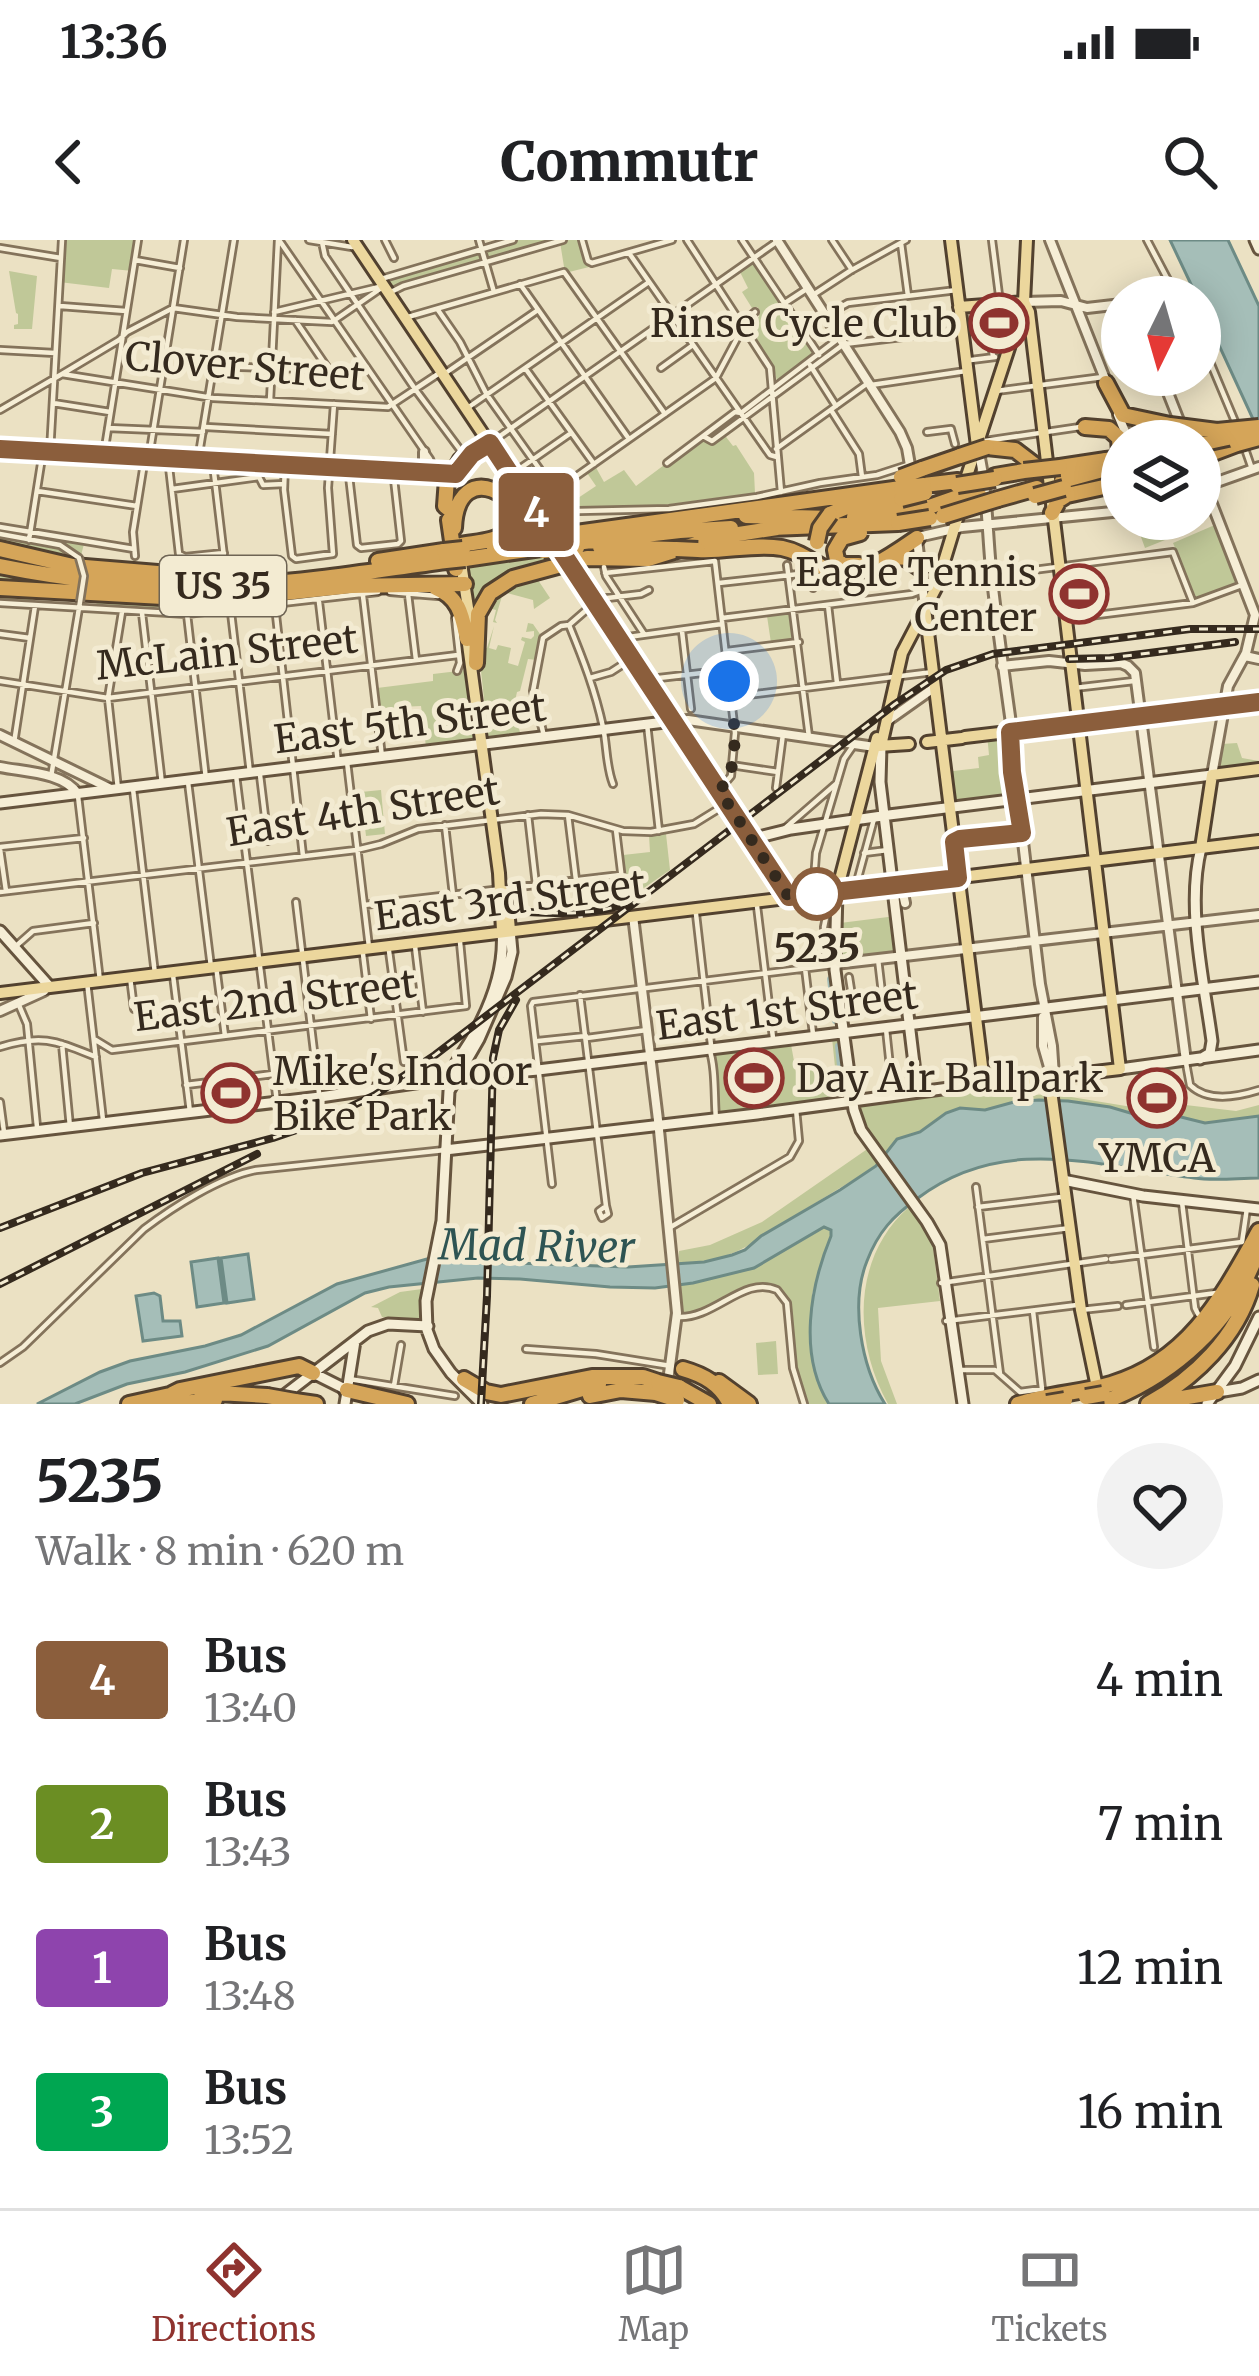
<!DOCTYPE html>
<meta charset="utf-8">
<style>
body{margin:0;font-family:Merriweather,serif;background:#f2f2f2;color:#202124;height:100vh;display:flex;flex-direction:column;font-size:45px;white-space:nowrap}
*{box-sizing:border-box;margin:0}
p{font-size:39px;color:#757577}
.icon{flex:none;width:66px;height:66px;fill:none;stroke:currentColor;stroke-width:2;stroke-linecap:round;stroke-linejoin:round}
.map{position:relative;height:1164px;overflow:hidden}
.panel{display:flex;flex-direction:column;background:#fff;flex:1}
.panel>*{flex:none}
.badge{padding:0 24px;border-radius:9px;font-size:42px;line-height:78px}
.needle{width:78px;rotate:185deg}
.buttons{position:absolute;left:1101px;top:36px;display:grid;gap:24px}
.buttons a{display:grid;place-items:center;width:120px;height:120px;border-radius:50%;background:#fff;box-shadow:0 6px 30px #0003;font-size:60px}
.you{position:absolute;width:60px;height:60px;margin:-30px;border:9px solid #fff;border-radius:50%;background:#1a73e8;box-shadow:0 0 0 18px #1a73e833}
.map>.badge{position:absolute;translate:-50% -50%;box-shadow:0 0 0 6px #fff}
.round{display:grid;place-items:center;flex:none;width:126px;height:126px;border-radius:63px;background:#f2f2f2}
.headline{display:flex;align-items:center;justify-content:space-between;height:204px;padding:0 36px}
h1{font-size:57px;font-weight:800;line-height:90px}
ul{padding:0;list-style:none}
li{display:flex;align-items:center;gap:36px;height:144px;padding:0 36px}
li div{flex:1}
li b{display:block;font-size:45px}
li em{font-style:normal}
li .badge{min-width:132px;font-weight:700;text-align:center}
.status{display:flex;justify-content:space-between;align-items:center;height:84px;padding:0 60px;background:#fff;direction:ltr}
.status svg{height:33px;fill:currentColor}
header{display:flex;justify-content:space-between;align-items:center;height:156px;padding:0 36px;background:#fff;font-size:54px;font-weight:800}
.tab-bar{display:flex;justify-content:space-around;align-items:center;height:168px;border-top:3px solid #e0e0e0;background:#fff;font-size:33px;color:#757577}
.tab-bar a{display:grid;justify-items:center;gap:6px}
.tab-bar .selected{color:#8f332f}
.map>svg:first-child{display:block}
.green{fill:#c0c898}
.water{fill:#a5beb8;stroke:#6d8b85;stroke-width:3}
.lines{fill:none;stroke-linecap:round;stroke-linejoin:round}
.canal{stroke:#a5beb8;stroke-width:6}
.minor-casing{stroke:#84735b;stroke-width:10}
.tertiary-casing{stroke:#84735b;stroke-width:14}
.secondary-casing{stroke:#66543e;stroke-width:15}
.primary-casing{stroke:#52412f;stroke-width:16}
.motorway-casing{stroke:#52412f;stroke-width:20}
.minor{stroke:#f6eed6;stroke-width:4.5}
.tertiary{stroke:#f6eed6;stroke-width:8}
.secondary{stroke:#f6eed6;stroke-width:9}
.primary{stroke:#ecd79d;stroke-width:10}
.motorway{stroke:#d5a559;stroke-width:14}
.rail-casing{stroke:#352a1e;stroke-width:8}
.rail{stroke:#f3ebd2;stroke-width:3;stroke-dasharray:9;stroke-linecap:butt}
.minor-bridge-casing{stroke:#84735b;stroke-width:10;stroke-linecap:butt}
.motorway-bridge-casing{stroke:#52412f;stroke-width:20;stroke-linecap:butt}
.minor-bridge{stroke:#f6eed6;stroke-width:4.5}
.motorway-bridge{stroke:#d5a559;stroke-width:14}
.line-casing{stroke:#fff;stroke-width:27}
.line{stroke:#8b5e3c;stroke-width:18}
.walk{stroke:#352a1e;stroke-width:12;stroke-dasharray:0 21.6}
.stop-dot{fill:#fff;stroke:#8b5e3c;stroke-width:6}
.labels{text-anchor:middle;stroke-width:10;stroke-linejoin:round;paint-order:stroke}
.shield{fill:#f3ebd2;stroke:#6e6454;stroke-width:3}
.shield-label{font-size:36px;font-weight:bold;fill:#352a1e}
.poi-label{font-size:39px;fill:#352a1e;stroke:#f3ebd2;text-anchor:end}
.street-label{font-size:39px;fill:#352a1e;stroke:#f3ebd2}
.stop-label{font-size:39px;font-weight:bold;fill:#352a1e;stroke:#f3ebd2}
.water-label{font-size:42px;font-style:italic;fill:#2e5453;stroke:#f3ebd2}
</style>
<div class="status"><b>13:36</b><svg viewBox="0 0 49 12"><path d="M0 12V9h3v3zM5 12V6h3v6zM10 12V3h3v9zM15 12V0h3v12zM26 1h20v11H26zM47 4h2v5h-2z"/></svg></div>
<header><svg class="icon" aria-label="back" viewBox="0 0 24 24"><path d="M15 5l-7 7 7 7"/></svg>Commutr<svg class="icon" aria-label="search" viewBox="0 0 24 24"><circle cx="10" cy="10" r="6"/><path d="M15 15l6 6"/></svg></header>
<div class="map">
<svg width="1259" height="1164" viewBox="0 0 1259 1164">
<rect width="100%" height="100%" fill="#ebe1c3"/>
<path class="green" d="M62 0H138L133 31 112 29 109 48 59 42Z
M513 0H582L591 23 589 27 565 33 560 2 395 49 385 39Z
M754 23 814 114 777 141 774 129 746 86 751 79 759 77 758 67 752 68 742 52 748 48 740 32Z
M9 31 37 36 32 89H14V85L18 84V74L16 73Z
M723 193 733 206 736 205 754 233 755 253 664 265 656 269 568 273 566 266 596 246 585 230 594 224 604 242 624 230 636 246 703 196 709 201Z
M1154 279H1186L1190 290 1145 308 1137 286Z
M1217 284 1238 339 1236 345 1197 360 1173 303Z
M0 291 84 304 79 323 0 313Z
M555 314 560 321 515 335 475 380 465 325Z
M1086 327 1092 372 1072 375 1067 329Z
M534 334 550 358 534 369 533 360 507 353 502 356 495 380 497 383 493 382 496 370 488 368 481 408H487L494 386 489 408 496 410 498 405 511 408 508 423 518 426 525 402 521 400 522 397 531 399 534 396V391L526 392 528 383 533 384 542 397 537 420 528 419 520 451 517 452C513 468 516 480 521 495L491 499 488 496 477 394 493 354Z
M0 336 121 349H224L226 363 219 369 160 373 101 368 94 361 35 357 28 362 0 360Z
M792 373 795 400 771 403 767 376Z
M467 430 476 498 473 501 426 507 421 466 400 467 397 477 381 479 380 472 398 468 379 470 377 448 433 441V434Z
M1010 492 1018 560 950 568 945 532 979 528 978 517 989 515 987 494Z
M1237 503 1242 518 1259 521V525L1219 530 1222 504Z
M381 550 385 594 366 596 361 552Z
M666 594 670 630 628 659 623 615 650 612 649 595Z
M827 658 832 659 840 683 896 676 901 717 828 723Z
M840 796 852 861 716 879 712 808 790 799 796 832 835 827 832 798Z
M1002 846 1006 853 1018 856 1049 854 1050 860 1014 862 985 870 963 868 949 872 925 890 897 899 876 926 761 996C736 1017 710 1021 678 1024L679 1011 710 1005 762 982 876 903 859 870 864 862Z
M1059 855 1138 868 1169 863 1236 871 1259 865V876L1205 883 1181 877 1137 875 1110 867 1060 860Z
M909 967 932 1000 940 1061 878 1068 881 1121 897 1164H888C853 1101 852 1017 909 967Z
M824 987 832 990 831 996 812 1054 826 1160 829 1164H804L794 1138 787 1063 781 1053 764 1046 736 1055 702 1075 681 1078V1045L754 1028Z
M422 1049V1076L416 1082 382 1077 378 1068 371 1067 400 1052Z
M776 1101 778 1134 758 1135 756 1103Z"/>
<path class="water" d="M1170 0H1228L1259 66V192L1200 64V57H1197Z
M1039 860 1068 861 1110 867 1137 875 1181 877 1205 883 1259 876V938C1238 938 1215 941 1194 938 1097 926 1004 893 918 958 893 976 878 992 867 1021 850 1063 861 1126 885 1164H829C798 1115 810 1047 831 996V990L824 987 754 1028 693 1043 655 1048 610 1047 520 1039 478 1038 389 1047 365 1053 268 1106 185 1132 127 1144 75 1164H37L100 1132 130 1121 205 1106 241 1095 337 1044 427 1019 443 1016 456 1021 628 1027 704 1022 732 1015 745 1010 761 996 840 950 876 926 897 899 920 892 946 873 960 868 985 870 1014 862Z
M248 1014 254 1059 227 1063 221 1018Z
M218 1018 224 1063 197 1067 191 1022Z
M154 1053 160 1056 163 1081H180L182 1096 143 1101 136 1056Z"/>
<g class="lines">
<path class="canal" d="M830 739 835 781
M838 806 842 846"/>
<g class="minor-casing">
<path id="minor" d="M279 0 430 219 435 232
M309 0 352 7
M385 0 394 18
M479 0 494 52
M582 0 588 21 592 23 672 0
M687 0 770 128 781 252
M742 0 819 115
M832 0 852 30
M992 0 1000 63
M1147 0 1177 57
M322 2 325 16 415 149 464 215
M901 3 908 56
M0 8 61 18
M629 13 770 215 777 217
M135 20 180 28
M381 39 513 0
M520 44 629 199
M389 53 403 46 563 0
M813 55 850 31 906 0
M785 63 805 50
M60 66 126 71
M438 70 460 102 487 155 555 251
M987 70 993 117
M274 72 379 47
M828 74 848 63 957 50
M408 77 564 32 665 174
M295 80 329 130
M1200 98 1236 184
M838 99 741 173 735 172 703 196 712 201 844 104 961 90
M0 110 55 113
M971 120 995 117
M810 125 836 166
M213 126 368 131
M525 128 594 224
M661 128 693 105
M62 134 119 100 127 92 173 68 237 77 332 82 380 49
M871 145 966 131
M996 151 1103 137
M270 161 278 0
M53 163 110 172
M466 169 649 42
M0 170 62 134 213 158 388 167 438 134 447 132 538 70
M831 170 859 214 862 237
M206 187 332 194
M108 188 203 192
M927 192 951 189 955 204
M985 201 1080 187
M490 203 775 3
M1244 206 1252 229
M776 209 868 143
M50 212 62 0
M104 214 138 0
M149 217 184 0
M168 218 179 314 185 317 224 313
M198 220 234 0
M667 223 703 196
M213 224 225 325
M285 224 284 250 292 316 296 319 333 314 328 248 334 164
M348 227 357 305 361 308 398 304 401 301 393 230
M512 234 571 193
M259 237 263 245 284 244
M172 249 259 237
M37 251 137 266
M1114 251 1117 272
M534 266 716 138 748 78 755 72
M551 279 579 271 669 269 757 257 820 243 877 235 911 224
M0 287 134 309
M0 294 60 305 79 318
M29 300 43 211
M135 316 133 292 145 217
M787 325 809 497
M604 327 606 336 644 394
M605 333 715 321 735 493 731 536 719 550
M994 335 1173 312 1193 363
M719 343 799 334 811 339 813 348
M390 352 438 356
M408 354 416 420
M363 356 382 517
M319 362 338 523
M0 363 187 374 378 352
M230 364 250 533
M828 365 837 443
M275 366 303 616
M142 373 162 544
M187 374 206 539
M455 378 460 423 457 431
M722 378 912 354 923 350
M1065 379 1193 363 1242 345
M569 385C583 419 595 450 603 487 607 506 606 526 613 544
M682 391 691 469
M0 394 30 398
M621 398 722 384
M727 411 799 402
M590 438 611 432 628 421
M650 439 728 430
M0 441 108 458 458 415
M1074 448 1134 441
M731 457 933 432
M647 484 659 591
M544 496 533 451 543 398 561 386 569 385 599 359 641 354 649 350
M14 503 35 366
M347 522 369 707
M731 525 778 532
M236 535 277 862
M260 535 268 601
M51 537 80 362
M188 542 211 727
M776 548 783 494
M118 549 108 458 122 372
M133 549 155 734
M78 556 100 741
M528 575 536 645
M568 575 581 681
M445 585 453 655
M616 590 624 656
M783 590 837 543
M0 607 84 598
M0 609 6 651
M864 613 888 610
M855 649 874 579
M0 652 356 610 381 604 418 589 541 574 568 575 623 591 651 592 694 584 728 563
M813 654 816 613 844 519 853 506
M296 662 319 853
M364 665 621 635
M757 666 773 798
M696 674 711 805
M16 706 33 691 94 683
M415 706 423 772
M389 711 404 822
M363 714 371 779
M878 719 882 753
M216 726 225 796
M825 726 824 687 827 672
M805 728 813 794
M173 735 190 872
M130 737 134 769
M849 737 852 756
M87 742 103 880
M580 755 606 966 599 971 602 978 608 974 606 966
M839 758 905 750
M18 763 27 784 37 887
M886 789 893 855
M587 798 647 790
M94 799 112 810 466 766 460 702
M538 801 586 796
M62 804 70 887
M0 807C43 794 56 801 96 817
M709 808C716 828 714 857 716 879
M1186 823 1190 845C1207 862 1237 857 1259 850
M186 845 273 834
M0 862 4 892
M552 944 531 766 533 762 833 725
M976 947 1000 1134
M1133 954 1154 1107
M1182 962 1195 1068 1198 1074
M978 967 1061 957
M669 988 790 917 799 901 796 869
M983 999 1070 988
M1111 1019 1242 1002 1247 968
M941 1043 1106 1019
M1126 1065 1216 1053
M1081 1070 1118 1066
M678 1077C715 1079 744 1035 777 1050L787 1063 793 1128 804 1164
M946 1081 1077 1065
M526 1109 596 1114 671 1126
M0 1123 23 1107 144 989C173 967 220 937 256 930L445 910
M962 1130H995L1020 1152 1042 1149 1033 1071
M349 1139 455 1156
M394 1146 401 1105"/>
</g>
<g class="tertiary-casing">
<path id="tertiary" d="M777 0 900 192 907 208 911 231
M1050 0 1107 144
M1024 62 1061 61 1087 68 1122 64
M1161 135 1187 201
M1118 175 1129 201
M0 209 454 233
M978 209C988 251 987 296 992 339 1000 410 1011 480 1020 550L1018 560 1040 744 1052 806 1054 836
M424 231V212
M1200 233 1255 375 1246 413 1228 446 1212 535
M1200 248 1259 227
M918 297 962 287 1122 271
M917 299 925 368
M1245 416 1259 419
M1002 426 1049 421 1085 425 1121 423 1128 426 1135 433 1186 821
M674 481 688 480 875 507
M887 481 935 447
M0 495 111 549
M1010 511 1016 555
M0 527C25 532 63 532 78 554
M901 644 905 663
M633 676 658 880 677 1073 665 1164
M835 724 1259 675
M0 771 44 751
M1043 777V806L1049 827"/>
</g>
<g class="secondary-casing">
<path id="secondary" d="M1255 0 1259 9
M881 506 880 542 915 832 916 848 912 852
M0 563 673 481
M751 599 791 589 889 575 1212 535
M837 651 835 730 854 870 861 890 927 982 940 1005 963 1164
M0 691 50 747
M1200 819 1210 813 1212 801C1204 741 1186 667 1201 608
M1120 829 1259 810
M450 835C457 820 467 807 475 793 492 762 505 727 502 691
M0 895 320 857 449 838 538 830 1259 742
M445 910 757 874 986 843
M1063 940 1143 956 1259 969
M313 1133 347 1150
M1224 1151 1242 1148 1259 1140
M278 1160 368 1091 388 1084 428 1086
M345 1164 355 1101
M482 1164 451 1133 434 1109 427 1090 426 1061 442 981 449 851 479 799 506 737 512 712 510 690
M1207 1164 1235 1126 1259 1077"/>
</g>
<g class="primary-casing">
<path id="primary" d="M353 0 546 288
M951 0 977 206
M959 67 1024 62
M446 243 459 219 486 198
M963 248 1024 62 1027 0
M556 304 789 657
M460 317 472 393
M925 368 984 842 992 844 1120 829 1029 72 1024 62
M467 397 499 633 502 691
M965 497 1259 462
M927 502 962 498
M878 506 909 504
M881 506 902 413 936 348 961 266
M1201 608 1212 535 1259 529
M501 649 507 658 510 690
M837 651 877 498
M0 753 1259 601
M1049 836 1081 1070 1098 1152"/>
</g>
<g class="motorway-casing">
<path id="motorway" d="M1106 143 1123 175 1170 185
M1085 187 1109 189 1119 198 1120 214 1109 228
M1135 201 1142 189 1154 182
M987 207 1015 210 1036 226
M1200 218 1237 204
M1060 227 1106 220
M922 229 960 216
M995 236 1024 231
M447 239 445 266 450 270
M1062 241 1117 226
M924 245 958 241
M998 259 1037 248
M1052 273 1059 260 1067 255 1122 243
M830 274 849 266 901 259
M746 276 832 278
M854 277 929 267 969 253 979 255 986 263
M449 280 456 329
M454 288C457 213 535 260 507 291 497 302 475 302 461 305
M771 288 898 283
M569 294 901 248
M575 303 680 291 731 288
M492 304 535 299
M600 307 674 309
M0 309 73 326 218 338
M698 310C725 312 755 303 782 308 802 312 816 325 833 333 856 342 898 311 917 298
M465 319 541 308
M887 319 904 317 920 328
M378 321 444 311
M859 325H843L837 320 835 310 842 298 860 293
M0 326C79 342 161 349 242 345 310 342 378 330 446 321
M0 348 217 360 351 346 465 344
M436 348C460 358 462 376 467 399
M476 423 478 374 490 353 513 338 587 318 648 319 719 297 777 288
M683 1129C704 1135 720 1144 730 1164
M464 1139 486 1152 501 1155 592 1137H643L658 1142
M719 1142 749 1164
M679 1147 709 1164
M347 1150 407 1164
M201 1152 267 1156
M172 1154 180 1150 299 1126 313 1133
M590 1156 621 1150 656 1153
M295 1161 316 1164
M1104 1162C1174 1135 1233 1083 1258 1010
M1159 1162 1217 1152
M129 1164 179 1153
M169 1164 215 1160
M532 1164 599 1144
M1018 1164C1048 1154 1080 1153 1111 1144 1189 1121 1222 1057 1259 991
M1148 1164C1195 1138 1237 1097 1252 1045"/>
</g>
<use href="#minor" class="minor"/>
<use href="#tertiary" class="tertiary"/>
<use href="#secondary" class="secondary"/>
<use href="#primary" class="primary"/>
<use href="#motorway" class="motorway"/>
<g class="rail-casing">
<path id="rail" d="M1069 419 1110 418 1235 402
M495 671C538 671 586 679 627 663
M0 988 142 933 273 898 314 884 375 855 435 815 895 464 946 430 993 414 1190 389H1259
M0 1044 257 914
M481 1164 487 1056 493 818 499 790 516 760"/>
</g>
<use href="#rail" class="rail"/>
<g class="minor-bridge-casing">
<path id="minor-bridge" d="M79 318 84 336 80 362
M225 325 230 364"/>
</g>
<g class="motorway-bridge-casing">
<path id="motorway-bridge" d="M1170 185 1217 191 1259 187
M1200 204 1237 196
M1237 204 1259 198
M960 216 987 207
M1106 220 1122 218
M1024 231 1060 227
M901 237 922 229
M957 245 995 239
M901 248 924 245
M1035 256 1064 248
M901 259 925 253
M943 276 998 259
M526 278 541 286H565
M898 283 930 278
M535 299 563 295
M817 302 820 288 830 274
M676 309 698 310
M444 311 463 309
M543 311 577 308
M446 321 465 319
M658 1142 679 1147
M656 1153 677 1160
M267 1156 295 1161
M1086 1157 1103 1154
M1047 1163 1065 1160"/>
</g>
<use href="#minor-bridge" class="minor-bridge"/>
<use href="#motorway-bridge" class="motorway-bridge"/>
</g>
<g class="lines">
<g class="line-casing">
<path id="line" d="M0 209 456 234 472 214 490 203 789 657 958 638 954 602 960 599 1022 593 1012 532 1010 492 1259 462"/>
</g>
<use href="#line" class="line"/>
<path class="walk" d="M729 441C733 470 743 530 719 550L789 657 817 654"/>
</g>
<defs>
<g id="stadium-ring" transform="scale(3)"><circle r="9.5" fill="#f3ebd2" stroke="#8f332f" stroke-width="1.5"/><path d="M0-5a6.5 5 0 1 0 0 10a6.5 5 0 1 0 0-10ZM-3.5-1.8h7v3.6h-7Z" fill="#8f332f"/></g>
</defs>
<g fill-rule="evenodd">
<use href="#stadium-ring" x="999" y="83"/>
<use href="#stadium-ring" x="1079" y="354"/>
<use href="#stadium-ring" x="754" y="838"/>
<use href="#stadium-ring" x="231" y="853"/>
<use href="#stadium-ring" x="1157" y="858"/>
</g>
<circle class="stop-dot" cx="817" cy="654" r="24"/>
<g class="labels">
<rect class="shield" x="160" y="316" width="126" height="60" rx="9"/>
<g class="shield-label">
<text x="223" y="359">US 35</text>
</g>
<g class="poi-label">
<text x="957" y="97">Rinse Cycle Club</text>
<text x="1037" y="346">Eagle Tennis<tspan x="1037" dy="45">Center</tspan></text>
<text x="273" y="845" text-anchor="start">Mike's Indoor<tspan x="273" dy="45">Bike Park</tspan></text>
<text x="796" y="852" text-anchor="start">Day Air Ballpark</text>
<text x="1157" y="932" text-anchor="middle">YMCA</text>
</g>
<g class="street-label">
<text transform="translate(245 126) rotate(5)" y="14">Clover Street</text>
<text transform="translate(227 412) rotate(-6)" y="14">McLain Street</text>
<text transform="translate(410 483) rotate(-7)" y="14">East 5th Street</text>
<text transform="translate(363 571) rotate(-9)" y="14">East 4th Street</text>
<text transform="translate(510 660) rotate(-7)" y="14">East 3rd Street</text>
<text transform="translate(275 760) rotate(-7)" y="14">East 2nd Street</text>
<text transform="translate(787 770) rotate(-7)" y="14">East 1st Street</text>
</g>
<g class="stop-label">
<text x="817" y="722">5235</text>
</g>
<g class="water-label">
<text transform="translate(537 1006) rotate(1)" y="15">Mad River</text>
</g>
</g>
</svg>
<div class="buttons">
<a><svg class="needle" viewBox="-14 -14 28 28"><path d="M0-13l5 13h-10z" fill="#e53935"/><path d="M0 13l5-13h-10z" fill="#757577"/></svg></a>
<a><svg class="icon" aria-label="layers" viewBox="0 0 24 24"><path d="M12 4l9 5-9 5-9-5zM3 14l9 5 9-5"/></svg></a>
</div>
<div class="you" style="left:729px;top:441px"></div>
<b class="badge" style="left:536px;top:272px;background:#8b5e3c;color:#fff">4</b>
</div>
<section class="panel">
<div class="headline"><div><h1>5235</h1><p>Walk · 8 min · 620 m</p></div><a class="round"><svg class="icon" aria-label="heart" viewBox="0 0 24 24"><path d="M12 20l-8-8c-3-5 5-10 8-4 3-6 11-1 8 4z"/></svg></a></div>
<ul>
<li><span class="badge" style="background:#8b5e3c;color:#fff">4</span><div><b>Bus</b><p>13:40</p></div><em>4 min</em></li>
<li><span class="badge" style="background:#6b8e23;color:#fff">2</span><div><b>Bus</b><p>13:43</p></div><em>7 min</em></li>
<li><span class="badge" style="background:#8e44ad;color:#fff">1</span><div><b>Bus</b><p>13:48</p></div><em>12 min</em></li>
<li><span class="badge" style="background:#00a651;color:#fff">3</span><div><b>Bus</b><p>13:52</p></div><em>16 min</em></li>
</ul>
</section>
<nav class="tab-bar">
<a class="selected"><svg class="icon" aria-label="directions" viewBox="0 0 24 24"><path d="M12 3l9 9-9 9-9-9zM9 14v-3h6M13 9l2 2-2 2"/></svg>Directions</a>
<a><svg class="icon" aria-label="map" viewBox="0 0 24 24"><path d="M3 6l6-2 6 2 6-2v14l-6 2-6-2-6 2zM9 4v14M15 6v14"/></svg>Map</a>
<a><svg class="icon" aria-label="tickets" viewBox="0 0 24 24"><path d="M3 7h18v10H3zM15 7v10"/></svg>Tickets</a>
</nav>
